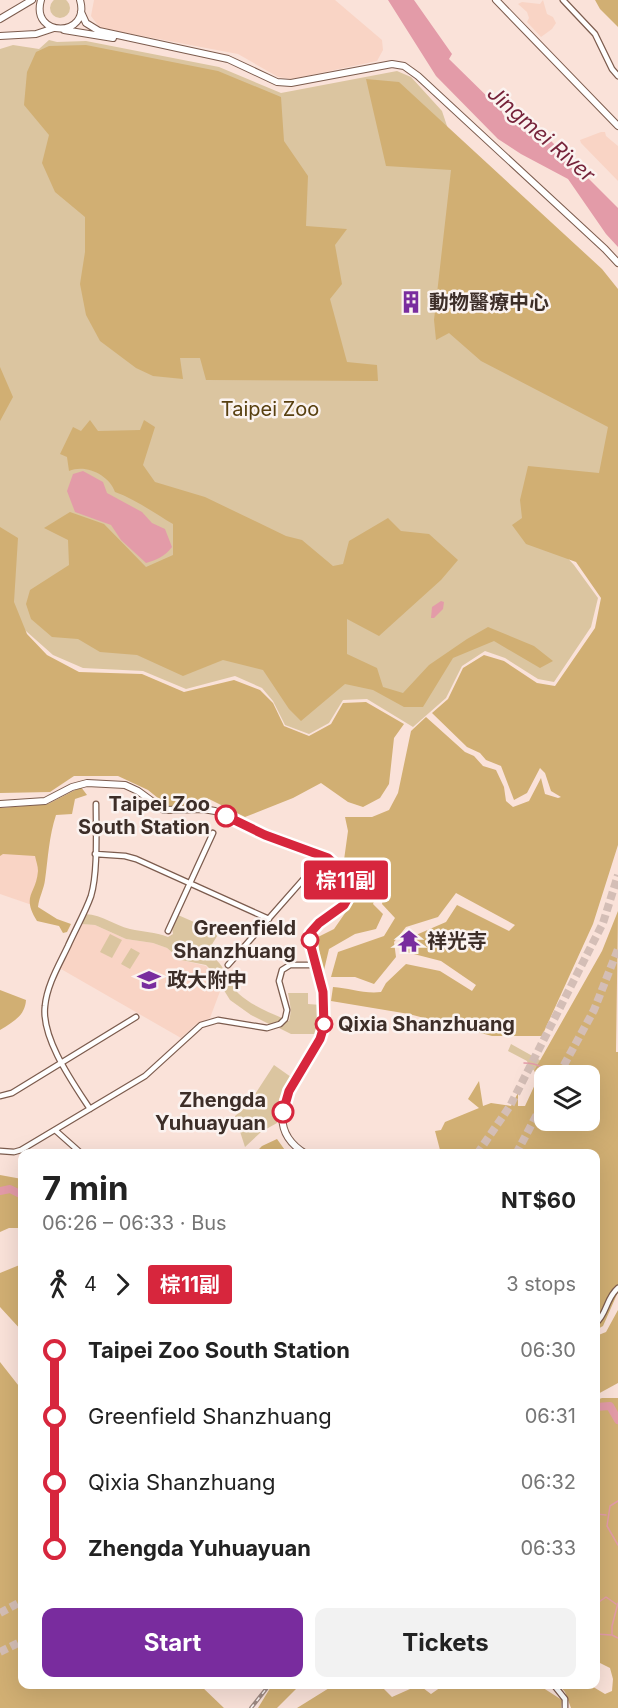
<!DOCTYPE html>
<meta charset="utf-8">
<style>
body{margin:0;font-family:Inter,"Noto Sans TC",sans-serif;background:#f2f2f2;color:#222;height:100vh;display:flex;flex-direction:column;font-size:22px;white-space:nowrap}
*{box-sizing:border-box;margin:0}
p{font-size:20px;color:#767676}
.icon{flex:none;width:33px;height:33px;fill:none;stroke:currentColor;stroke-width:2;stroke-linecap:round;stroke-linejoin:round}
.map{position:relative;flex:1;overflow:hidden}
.side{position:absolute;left:18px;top:1149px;width:582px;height:540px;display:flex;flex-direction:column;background:#fff;border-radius:12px;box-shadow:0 6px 24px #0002}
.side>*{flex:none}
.badge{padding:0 12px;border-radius:4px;font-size:21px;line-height:39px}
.controls{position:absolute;left:534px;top:1065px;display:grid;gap:12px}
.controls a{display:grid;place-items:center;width:66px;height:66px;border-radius:12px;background:#fff;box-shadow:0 6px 24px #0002;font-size:30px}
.map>.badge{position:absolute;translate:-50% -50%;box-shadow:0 0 0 3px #fff}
.legs{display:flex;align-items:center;gap:9px;height:66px;padding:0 24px;font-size:20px}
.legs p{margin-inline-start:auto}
.summary{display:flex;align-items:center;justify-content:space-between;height:102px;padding:0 24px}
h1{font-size:33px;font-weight:700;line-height:45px}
.primary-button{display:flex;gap:12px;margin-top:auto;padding:12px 24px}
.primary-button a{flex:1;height:69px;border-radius:12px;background:#792c9e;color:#fff;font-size:24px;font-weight:700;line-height:69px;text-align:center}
.primary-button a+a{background:#f2f2f2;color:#222}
ul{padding:0 24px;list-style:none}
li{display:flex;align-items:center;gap:21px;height:66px;font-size:22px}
li i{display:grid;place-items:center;width:9px;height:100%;margin:0 8px;background:currentColor}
li i::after{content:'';width:15px;height:15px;margin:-8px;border:4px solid;border-radius:50%;background:#fff}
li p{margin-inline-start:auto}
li:first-child i{background:linear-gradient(#0000 50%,currentColor 0)}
li:last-child i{background:linear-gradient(currentColor 50%,#0000 0)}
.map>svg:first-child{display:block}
.built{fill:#f9d4c5}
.green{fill:#dbc5a0}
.forest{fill:#d1af73}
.water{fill:#e39ba8}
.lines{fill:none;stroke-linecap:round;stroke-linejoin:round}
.stream{stroke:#e39ba8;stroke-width:1.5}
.river{stroke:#e39ba8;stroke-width:8}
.highway-tunnel{stroke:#d4beb6;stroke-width:8;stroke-dasharray:8 4;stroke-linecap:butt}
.street-casing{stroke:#7c5c4e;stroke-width:7}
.secondary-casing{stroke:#7c5c4e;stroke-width:8}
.street{stroke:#fff;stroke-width:4.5}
.secondary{stroke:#fff;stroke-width:6}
.rail-casing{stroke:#9d8982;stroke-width:4}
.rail{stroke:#fbf3f0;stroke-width:1.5;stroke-dasharray:4.5;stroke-linecap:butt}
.line-1-casing{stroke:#fff;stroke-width:14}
.line-1{stroke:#d7263d;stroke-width:9}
.stop-1-dot{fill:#fff;stroke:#d7263d;stroke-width:3}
.labels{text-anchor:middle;stroke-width:5;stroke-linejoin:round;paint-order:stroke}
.poi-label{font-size:20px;font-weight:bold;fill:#3d2e28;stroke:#fbf3f0;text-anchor:start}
.park-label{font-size:20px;fill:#584010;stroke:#fbf3f0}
.stop-label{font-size:20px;font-weight:bold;fill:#3d2e28;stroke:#fbf3f0;text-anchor:end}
.water-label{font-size:21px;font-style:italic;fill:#76233a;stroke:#fbf3f0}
</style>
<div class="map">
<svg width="618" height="1708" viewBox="0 0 618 1708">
<rect width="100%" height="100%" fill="#fae2d9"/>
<path class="built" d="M94 0H335L382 40 383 50 377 61 292 79 278 77 238 54 100 28 91 16Z
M543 0 547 14 553 17 556 23 552 29 541 37 527 22 529 18 527 12 518 4 522 2 540 4Z
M601 132H605L606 136 618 146V181L581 143 580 140Z
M0 851 44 854 32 905 0 894Z
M81 924 95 925 126 939 153 943 167 948 181 960 206 966 222 986 210 1018 195 1025 181 1038 61 969Z"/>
<path class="green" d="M50 8a10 10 0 1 1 20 0a10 10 0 1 1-20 0Z
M49 40 57 42 86 41 219 67 281 93 397 71 411 77 442 111 459 162 618 382V500L541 529 574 565 598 598 591 627 554 682 538 679 505 658 485 651 462 666 446 698 413 727 367 699 343 700 329 723 309 734 285 725 273 701 262 688 235 676 186 689 143 671 83 668 53 655 0 608V49L13 45 39 49Z
M85 914C104 915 113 925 130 929 143 932 155 932 168 937L173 934 172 928 178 915 219 933 206 954C225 960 226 981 239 994 251 1005 268 1012 282 1018L277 1023 271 1025 251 1015 230 1000 212 971 206 965 181 960 167 948 153 943 126 939 95 925 81 924Z
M110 934 122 940 112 958 100 952Z
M131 948 140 953 130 969 121 964Z
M288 993H308V1004L321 1005 320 1019 316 1034H291L279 1028 287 1021H289C292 1010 290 1004 288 993Z
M511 1044 554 1068 545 1075 529 1068 527 1061 508 1051Z
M274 1065 291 1077 279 1099 277 1123 261 1132 245 1147 235 1116 248 1105Z"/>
<path class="forest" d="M595 0H618V27L600 9Z
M86 45 218 71 281 97 284 141 308 176 306 226 347 229 335 245 342 284 330 299 347 362 377 365 378 381 206 380 200 358H180L183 379 153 376 136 368 100 341 86 315 80 284 85 252V217L55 192 42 163 49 135 24 105 27 72 36 52 49 46Z
M366 79 399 82 602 269 618 289V845L593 924 542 1036H492L409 1014 331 1001 333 987C349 988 364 994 381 992L386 983 406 964 440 971 472 991 476 985 441 961 406 952 405 945 409 938 446 922 457 905 509 931 515 925 456 893 438 917 406 927 394 942 396 957 374 984 355 977H331L338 952 384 936 395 918 382 904 386 885 380 886 373 904 383 914 376 929 355 934 329 949 324 970 320 960 318 937 334 929 350 906 349 883 344 860 348 831 345 817H372L389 810 398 793 411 731 426 717 465 752 474 756 483 766 496 770 504 787 506 801 513 807 529 801 541 778 545 794 558 798 561 797 551 791 545 773 540 768 527 793 514 800 501 766 486 760 480 753 467 747 432 713 448 699 463 668 484 655 504 661 537 683 555 686 595 628 601 598 576 562 526 544 512 525 522 518 520 500 528 466 599 473 608 427 481 361 449 333 436 340 434 320 451 170 386 166Z
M0 367 13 397 0 421Z
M90 420 98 431 140 430 144 420 155 427 143 465 155 482 205 497 286 536 302 540 333 566 343 564 349 541 388 518 401 531 429 534 458 560 441 580 379 636 347 619V654L377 668 383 687 403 693 429 665 467 639 488 627 534 646 553 661 540 668 494 641 453 658 423 707H404L373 690 345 684 301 721 289 709 263 670 223 660 183 676 137 655 100 652 78 639 52 637 31 619 26 604 30 590 69 565 68 540 44 528 70 512 104 524 146 567 173 555V524C154 513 135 499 115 492 109 475 86 464 69 471L67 457 60 454 73 427 81 431Z
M0 527 18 538 14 602 27 634 47 655 79 672 142 674 184 692 234 680 260 690 273 703 284 726 309 736 331 724 343 703 366 702 404 724 394 738 389 784 380 798 363 807 348 802 321 783 293 798 245 817 209 799 174 811 148 790 118 776H74L50 792 0 793Z
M81 787 87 795 75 799 72 814 56 815C49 836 48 858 45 880 44 889 39 897 38 907L57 919 71 924 67 932 63 933 59 926 37 921C21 895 36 895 38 871 38 866 36 861 35 856L3 854 0 856V808L48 804Z
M618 911 616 1052H618V1292L603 1326 596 1330V1154L436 1153 440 1150 435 1131 441 1130 445 1122 479 1108 468 1099 479 1081 483 1106 491 1103 511 1106 518 1093V1106H525L538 1078 544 1082V1120H590V1076H544V1079L534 1071 602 951Z
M0 990 26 1000C25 1016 13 1022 0 1030Z
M277 1139 287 1153H255L262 1146Z
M0 1175 22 1179V1228H9L0 1232Z
M22 1264V1331L0 1307V1273Z
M618 1310V1383L596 1395V1336L606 1332Z
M0 1362 22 1390V1684L200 1685 224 1708H0Z
M602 1398H618V1708H571L565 1692 559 1685H590L605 1694 612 1691 613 1679 610 1668 596 1661V1400Z
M272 1685V1684L300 1685 277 1708H258Z
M334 1685H380L392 1697 419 1685 431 1694 444 1685 537 1684 562 1700 561 1708H297Z"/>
<path class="water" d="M388 0H414L452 54 449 59 501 110 504 116 530 134 550 140 618 208V247L606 234 568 179 521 154 498 139 436 76Z
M83 471 103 482 107 493 142 512 152 523 165 529 172 547C165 556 157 560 146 563L121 540 111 525 75 512 67 491 73 474Z
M441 601 444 602 443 609 434 618H431L432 607Z"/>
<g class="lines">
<path class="stream" d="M524 1063C537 1063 543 1067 552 1076
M618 1501 610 1506 607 1526 618 1545
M596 1514 606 1515
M618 1603 612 1626V1635L618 1638
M596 1604 606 1597 616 1604
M596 1634 611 1635"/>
<path class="river" d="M0 1191 10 1189 22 1195
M596 1407 610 1406 618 1420"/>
<path class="highway-tunnel" d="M558 1076 594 1010 618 949
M477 1154 510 1106 603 923 618 875
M516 1154 544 1101
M0 1613 22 1601
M0 1652 22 1641"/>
<g class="street-casing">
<path id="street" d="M563 0 595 34 612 69 618 76
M95 854 125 856 136 859 269 919
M168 931 213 833
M228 965 308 874
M0 1096 12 1093 136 1017
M90 1109C73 1083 41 1038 45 1006 47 985 59 965 68 946 75 930 85 913 91 896 98 873 96 830 96 804
M55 1130 82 1154
M0 1151 14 1152 21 1150 145 1076 201 1025 218 1020 267 1028 280 1024 285 1019 287 1010 279 981 282 970 290 965H316
M596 1323C607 1314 606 1298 618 1288
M553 1684 565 1699V1708"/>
</g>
<g class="secondary-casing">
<path id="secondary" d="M41 0C30 38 91 38 80 0
M496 0 618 126
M81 12 86 23 99 31 228 59 277 82 291 83 392 64 404 66 418 76 605 249 618 263
M0 19 32 0
M64 30 113 38
M0 36 36 34 54 28
M0 804 45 801 72 787 87 783 125 785 138 791 164 810 203 809 215 811 265 835 325 856 335 863 343 874 348 886V898C339 915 316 918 310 937 312 967 327 993 324 1024 323 1035 316 1044 311 1053 290 1086 261 1127 306 1154"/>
</g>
<use href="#street" class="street"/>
<use href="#secondary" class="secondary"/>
<g class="rail-casing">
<path id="rail" d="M251 1708 270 1684"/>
</g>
<use href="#rail" class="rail"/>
</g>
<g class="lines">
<g class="line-1-casing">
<path id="line-1" d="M226 816 265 835 328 858 341 870 348 886V898L344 905 319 923 310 933V943L323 992 324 1026 320 1039 289 1091 283 1112"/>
</g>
<use href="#line-1" class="line-1"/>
</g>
<defs>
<g id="building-bare" transform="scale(1.8)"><path d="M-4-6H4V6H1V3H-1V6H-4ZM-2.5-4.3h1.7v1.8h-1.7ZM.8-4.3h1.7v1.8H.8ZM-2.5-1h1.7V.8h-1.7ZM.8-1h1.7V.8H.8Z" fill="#792c9e" stroke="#fbf3f0" stroke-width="2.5" paint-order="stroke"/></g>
<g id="temple-bare" transform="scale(1.8)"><path d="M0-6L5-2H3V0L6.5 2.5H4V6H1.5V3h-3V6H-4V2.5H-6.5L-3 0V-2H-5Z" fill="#792c9e" stroke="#fbf3f0" stroke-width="2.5" paint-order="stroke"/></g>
<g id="school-bare" transform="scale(1.8)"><path d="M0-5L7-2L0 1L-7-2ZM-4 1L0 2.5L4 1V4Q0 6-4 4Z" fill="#792c9e" stroke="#fbf3f0" stroke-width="2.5" paint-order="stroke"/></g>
</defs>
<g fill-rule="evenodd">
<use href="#building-bare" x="411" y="302"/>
<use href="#temple-bare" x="409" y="941"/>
<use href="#school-bare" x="149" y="980"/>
</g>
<g class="stop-1-dot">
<circle cx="226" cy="816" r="10"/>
<circle cx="310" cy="940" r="8"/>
<circle cx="324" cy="1024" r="8"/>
<circle cx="283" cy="1112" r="10"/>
</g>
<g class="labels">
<g class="poi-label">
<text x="429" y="309">動物醫療中心</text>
<text x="427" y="948">祥光寺</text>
<text x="167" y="987">政大附中</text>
</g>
<g class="park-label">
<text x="270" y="416">Taipei Zoo</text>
</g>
<g class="stop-label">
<text x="210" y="811">Taipei Zoo<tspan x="210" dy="23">South Station</tspan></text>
<text x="296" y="935">Greenfield<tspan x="296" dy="23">Shanzhuang</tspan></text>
<text x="338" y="1031" text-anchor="start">Qixia Shanzhuang</text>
<text x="266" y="1107">Zhengda<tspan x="266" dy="23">Yuhuayuan</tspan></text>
</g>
<g class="water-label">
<text transform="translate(541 134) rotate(41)" y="7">Jingmei River</text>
</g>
</g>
</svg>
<div class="controls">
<a><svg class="icon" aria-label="layers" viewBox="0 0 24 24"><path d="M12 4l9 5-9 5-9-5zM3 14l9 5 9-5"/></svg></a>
</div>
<b class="badge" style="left:346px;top:880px;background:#d7263d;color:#fff">棕11副</b>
<section class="side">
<div class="summary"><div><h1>7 min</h1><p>06:26 – 06:33 · Bus</p></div><b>NT$60</b></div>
<div class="legs"><svg class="icon" aria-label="walk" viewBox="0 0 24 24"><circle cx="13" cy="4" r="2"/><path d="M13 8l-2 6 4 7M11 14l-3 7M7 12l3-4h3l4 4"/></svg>4<svg class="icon" aria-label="forward" viewBox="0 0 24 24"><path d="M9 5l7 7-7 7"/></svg><b class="badge" style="background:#d7263d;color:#fff">棕11副</b><p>3 stops</p></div>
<ul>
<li><i style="color:#d7263d"></i><b>Taipei Zoo South Station</b><p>06:30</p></li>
<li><i style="color:#d7263d"></i><span>Greenfield Shanzhuang</span><p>06:31</p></li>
<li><i style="color:#d7263d"></i><span>Qixia Shanzhuang</span><p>06:32</p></li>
<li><i style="color:#d7263d"></i><b>Zhengda Yuhuayuan</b><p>06:33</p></li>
</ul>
<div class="primary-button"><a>Start</a><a>Tickets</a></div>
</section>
</div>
